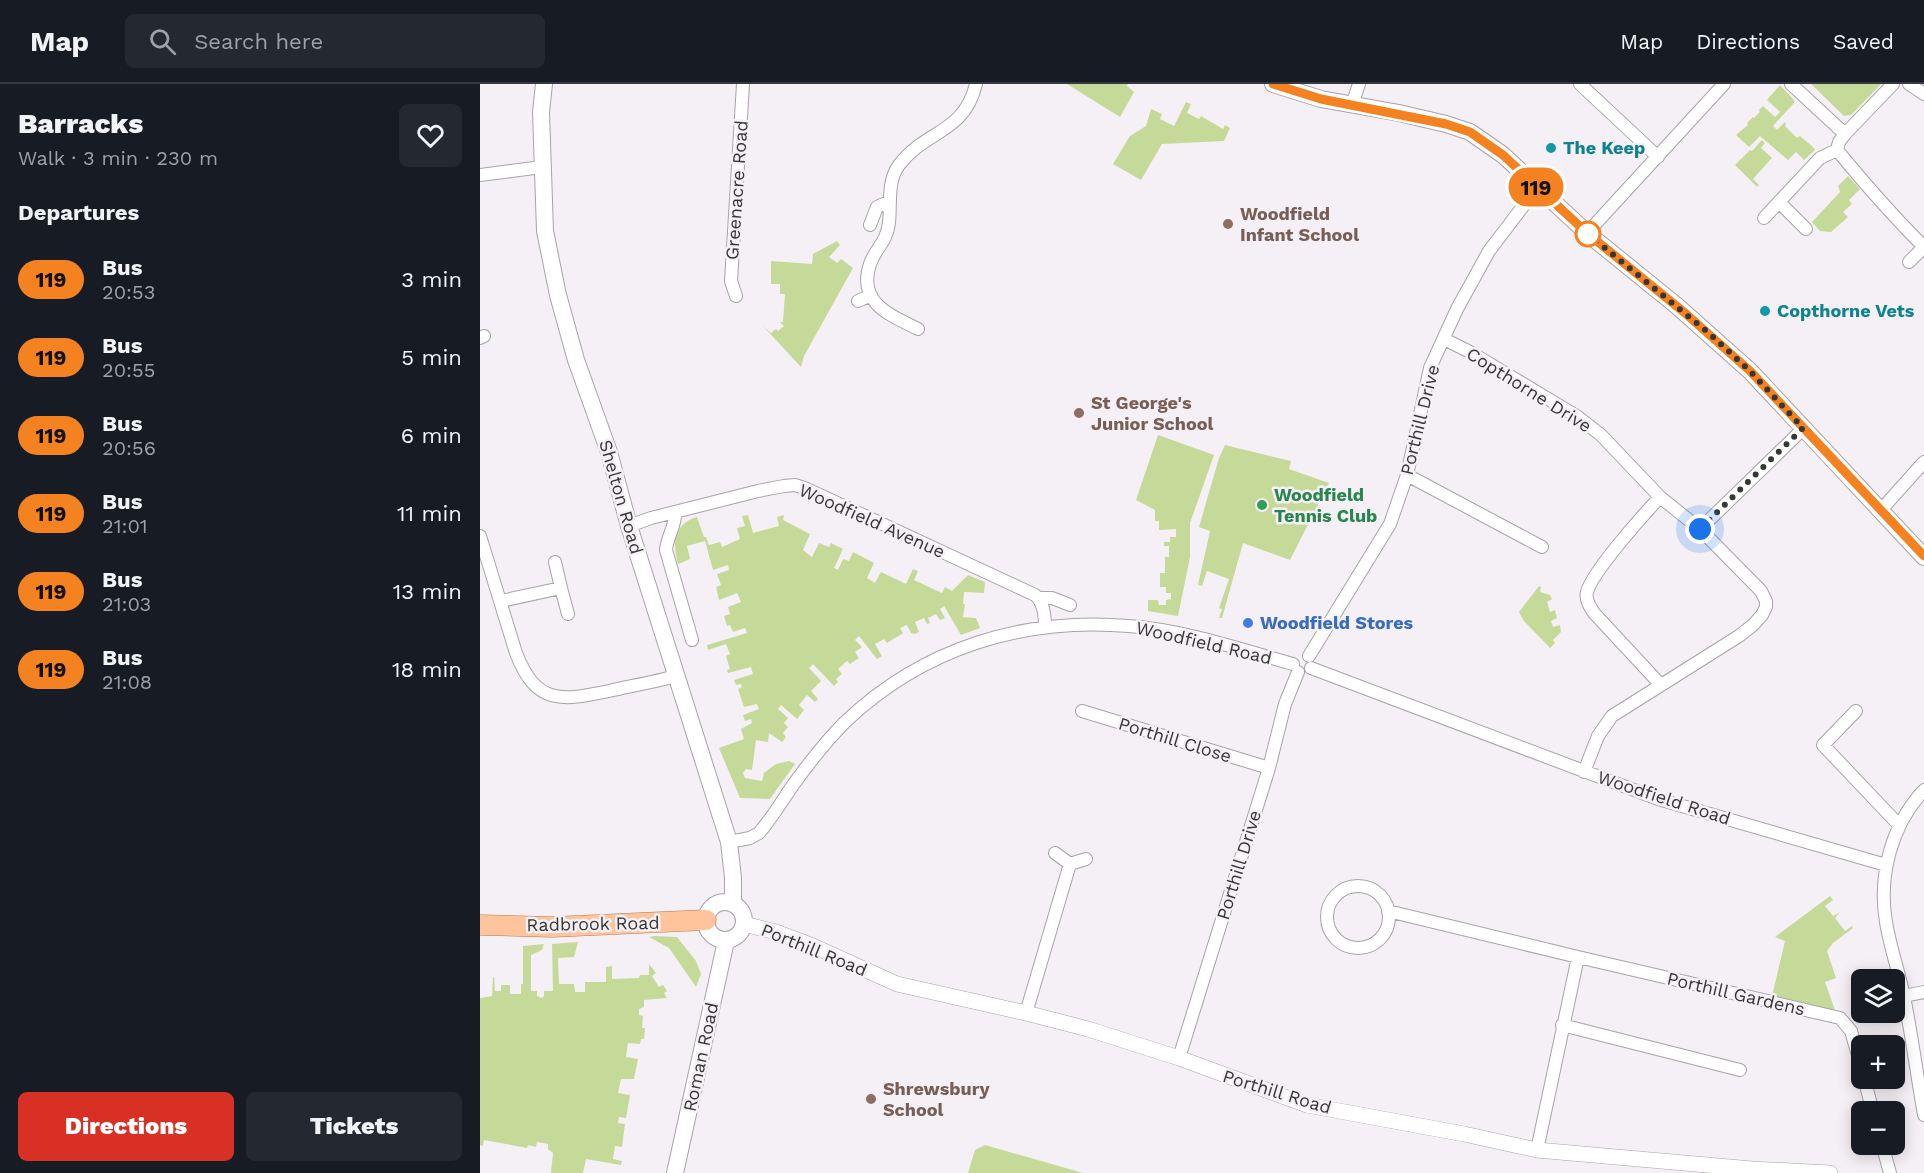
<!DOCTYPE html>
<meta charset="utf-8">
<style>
body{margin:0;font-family:"Work Sans",sans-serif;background:#242831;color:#f1f3f6;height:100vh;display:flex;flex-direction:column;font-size:22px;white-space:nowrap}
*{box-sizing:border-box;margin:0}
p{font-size:20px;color:#9ea1a6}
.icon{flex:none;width:33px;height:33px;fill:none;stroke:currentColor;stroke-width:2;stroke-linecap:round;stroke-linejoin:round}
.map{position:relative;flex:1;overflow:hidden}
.sheet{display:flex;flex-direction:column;background:#171b24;width:480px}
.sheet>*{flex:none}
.badge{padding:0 12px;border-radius:20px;font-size:21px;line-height:39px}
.buttons{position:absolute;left:1371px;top:885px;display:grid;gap:12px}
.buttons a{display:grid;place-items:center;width:54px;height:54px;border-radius:9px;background:#171b24;box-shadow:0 3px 15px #0003;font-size:30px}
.you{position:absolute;width:30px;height:30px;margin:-15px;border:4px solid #fff;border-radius:50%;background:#1a73e8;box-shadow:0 0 0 9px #1a73e833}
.map>.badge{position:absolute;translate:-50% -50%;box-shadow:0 0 0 3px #fff}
h2{padding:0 18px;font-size:22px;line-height:54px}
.round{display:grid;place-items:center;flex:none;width:63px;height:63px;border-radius:9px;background:#242831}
.overview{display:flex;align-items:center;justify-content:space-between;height:102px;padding:0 18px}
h1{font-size:28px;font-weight:800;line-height:45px}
.button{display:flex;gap:12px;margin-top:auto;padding:12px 18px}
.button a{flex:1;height:69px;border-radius:9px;background:#d93025;color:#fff;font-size:24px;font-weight:800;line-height:69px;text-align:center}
.button a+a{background:#242831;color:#f1f3f6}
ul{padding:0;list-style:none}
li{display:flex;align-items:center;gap:18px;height:78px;padding:0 18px}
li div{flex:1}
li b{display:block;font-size:22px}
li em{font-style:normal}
li .badge{min-width:66px;font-weight:700;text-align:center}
header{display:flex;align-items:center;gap:36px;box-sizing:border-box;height:84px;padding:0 30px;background:#171b24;border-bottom:2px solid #363941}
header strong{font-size:28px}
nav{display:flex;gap:33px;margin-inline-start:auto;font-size:21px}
.search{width:420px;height:54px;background:#242831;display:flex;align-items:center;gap:15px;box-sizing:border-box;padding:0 21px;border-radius:9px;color:#9ea1a6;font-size:22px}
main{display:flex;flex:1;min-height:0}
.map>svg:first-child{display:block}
.green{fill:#c5da98}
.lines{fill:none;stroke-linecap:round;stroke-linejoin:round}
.minor-casing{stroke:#a7a3a7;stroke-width:14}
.tertiary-casing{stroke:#a7a3a7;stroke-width:16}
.secondary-casing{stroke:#a7a3a7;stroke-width:18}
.primary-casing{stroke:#b8794e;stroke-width:21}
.minor{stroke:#fff;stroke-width:12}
.tertiary{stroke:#fff;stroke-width:15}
.secondary{stroke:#fff;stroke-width:16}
.primary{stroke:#fec49c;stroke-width:20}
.line-casing{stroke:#fff;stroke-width:14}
.line{stroke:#f58220;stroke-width:9}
.walk{stroke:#373637;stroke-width:6;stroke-dasharray:0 10.8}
.culture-dot{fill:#0f9aa8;stroke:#f5f0f5;stroke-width:2}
.education-dot{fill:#8d6e63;stroke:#f5f0f5;stroke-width:2}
.stop-dot{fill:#fff;stroke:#f58220;stroke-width:3}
.leisure-dot{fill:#2e9e5b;stroke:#f5f0f5;stroke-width:2}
.shop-dot{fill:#3f7fe0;stroke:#f5f0f5;stroke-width:2}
.labels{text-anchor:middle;stroke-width:5;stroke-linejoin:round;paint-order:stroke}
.culture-label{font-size:18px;font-weight:bold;fill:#0d838f;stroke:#f5f0f5;text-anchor:start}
.street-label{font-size:18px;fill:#373637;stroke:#f5f0f5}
.education-label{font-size:18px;font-weight:bold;fill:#785e54;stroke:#f5f0f5;text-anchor:start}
.leisure-label{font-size:18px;font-weight:bold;fill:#27864d;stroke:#f5f0f5;text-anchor:start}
.shop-label{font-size:18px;font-weight:bold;fill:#366cbe;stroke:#f5f0f5;text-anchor:start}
</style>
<header>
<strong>Map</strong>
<div class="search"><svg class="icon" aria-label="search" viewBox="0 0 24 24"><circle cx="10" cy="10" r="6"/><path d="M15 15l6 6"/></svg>Search here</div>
<nav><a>Map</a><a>Directions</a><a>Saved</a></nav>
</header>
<main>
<section class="sheet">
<div class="overview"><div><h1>Barracks</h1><p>Walk · 3 min · 230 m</p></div><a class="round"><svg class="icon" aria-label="heart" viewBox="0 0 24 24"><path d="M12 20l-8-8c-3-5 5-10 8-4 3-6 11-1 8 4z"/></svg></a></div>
<h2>Departures</h2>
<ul>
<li><span class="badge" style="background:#f58220;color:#111">119</span><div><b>Bus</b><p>20:53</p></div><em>3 min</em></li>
<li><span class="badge" style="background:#f58220;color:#111">119</span><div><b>Bus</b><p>20:55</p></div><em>5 min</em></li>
<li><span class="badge" style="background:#f58220;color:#111">119</span><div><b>Bus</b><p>20:56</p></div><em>6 min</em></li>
<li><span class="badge" style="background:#f58220;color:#111">119</span><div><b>Bus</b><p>21:01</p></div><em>11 min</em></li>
<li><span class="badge" style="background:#f58220;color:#111">119</span><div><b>Bus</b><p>21:03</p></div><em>13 min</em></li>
<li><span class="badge" style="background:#f58220;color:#111">119</span><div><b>Bus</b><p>21:08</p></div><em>18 min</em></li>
</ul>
<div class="button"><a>Directions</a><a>Tickets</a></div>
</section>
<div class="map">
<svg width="1444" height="1089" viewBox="0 0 1444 1089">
<rect width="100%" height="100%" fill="#f5f0f5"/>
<path class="green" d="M587 0H648L647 2 654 8 640 33Z
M1331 0H1401L1371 31 1364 32Z
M1300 1 1314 16V19L1293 42 1297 46 1305 38 1306 40 1305 42 1317 54 1320 52 1334 64 1335 66 1324 76 1316 68 1308 76 1280 52 1269 63 1256 51 1268 41 1267 39 1273 33 1274 34 1280 28 1279 26 1283 22 1295 33 1300 28 1287 16Z
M706 18 711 20 707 29 719 35 721 32 743 45 745 41 750 44 744 57 682 60 661 96 633 80 650 52 666 42 671 25 682 30 680 35 694 42Z
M1282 56 1285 59 1281 64 1292 74 1273 95 1279 101 1277 103 1255 81 1270 66 1272 67Z
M1368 92 1380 105 1369 116 1372 120 1363 128 1368 133 1351 148 1340 147 1332 138 1360 108 1358 102Z
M357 157 360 161 349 173 357 179 361 175 373 184 324 272 321 283 283 242 291 249 296 245 298 247 304 242 300 238H303L305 210H300V200H291V177L332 180 333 170Z
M678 351 734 371 710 439V473L698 532 668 527V516H678L679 521H686V516L691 515V509H686V503H680V489H685V473H689V462H684V458H690V453H696V445L679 446V437H675V426L656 416Z
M745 361 811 377 809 385 849 399 810 476 763 459 742 534H739L742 525 739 524 749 495 727 487 722 502 718 501 730 447 719 443 739 374Z
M268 431 273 449 299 442 297 433 304 431 303 436 330 450 323 466 332 473 339 459 349 463 351 459 363 465 354 484 358 486 363 475 369 477 373 468 394 479 387 494 395 499 401 488 426 500 433 485 438 487 434 496 462 509 465 503 472 507 488 491 505 498 504 509 484 508 483 520H485L483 533 496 534 500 544 481 551 464 522 460 525 465 534 460 536 456 530 448 534 450 539 447 540 444 534 435 538 439 548 435 550 431 549 427 541 420 544 423 549 407 559 404 555 395 560 402 572 397 575 379 552 375 556 382 563 375 568 379 574 370 580 367 577 358 585 362 590 356 595 358 598 354 602 333 580 329 584 341 597 331 607 338 615 335 618 327 611 319 621 324 626 317 635 301 621 298 625 308 634 304 639 308 643 303 649 306 653 302 658 289 649 288 658 276 656 272 686 266 685 263 689 265 694 282 697 284 689 296 680 309 677 315 680 290 715 260 714 239 664 264 655 261 645 272 639 271 635 265 637 263 631 279 625 277 620 264 623 258 605 262 603 261 600 256 601 254 596 273 590 271 583 248 589 247 586 250 585 246 572 250 570 246 560 228 566 227 561 267 549 265 544 253 548 250 541 247 542 244 532 250 530 248 523 261 518 257 509 239 516 236 503 241 501 237 490 249 486 248 481 233 486 225 457 207 462 210 475 198 480C192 459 194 440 217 433L224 453H226L229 461 240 458 242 463 260 455 257 444 265 442 262 432Z
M1059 502 1061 503 1060 508 1070 511 1072 515 1067 518 1070 528 1075 526 1077 534 1071 537 1073 543 1080 541 1081 548 1073 556 1075 559 1070 564 1044 537 1039 528Z
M1350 812 1353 816 1345 822 1353 832 1360 828 1355 834 1365 847 1372 842 1373 844 1353 859 1347 867 1356 894 1345 898 1356 929 1292 912 1305 857 1295 853Z
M174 852 197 853 216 877 221 890 216 903 189 864 169 853Z
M98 858 94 873 78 874 79 900H94L95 908H105V898H126V883L132 882V895L159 894 160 891H169V880L176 889 172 892 179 903 183 901 187 907 184 909 187 914 164 916V923L159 925V931L163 932 162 944H165L164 955H161L160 960 148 959 146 973 158 975 154 995H141L138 1009 150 1011 146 1034 139 1033 138 1039 145 1040 142 1063 135 1062 133 1075 142 1077 141 1081 106 1075 103 1089H71L73 1069 68 1065V1060L57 1058 56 1063 48 1061 47 1064 4 1056 3 1062 0 1061V914L12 912 13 893H14L15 907H21V901H30V910H41V900H43V862L64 860 62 866 51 871V907H57V912L62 914 64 912V907H73L72 860Z
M505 1061 603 1089H488L495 1066Z"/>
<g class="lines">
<g class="minor-casing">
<path id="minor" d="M1100 0 1178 73
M1311 0 1365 50
M1413 0 1365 50 1359 58 1357 66C1385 100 1413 132 1444 163
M1429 0 1444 10
M872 21 879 0
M0 91 62 83
M1300 119 1326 145
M1284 134 1340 74 1357 66
M390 141 397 123 410 117
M1107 149 1244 0
M1429 178 1444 163
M256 212 251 197 263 0
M378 217 391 211
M438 245C410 231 377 219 390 180 396 163 406 160 409 139 411 119 407 97 419 81 445 46 484 50 496 0
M0 254 4 252
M964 255 990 268 1098 333 1121 351 1180 413 1220 445 1281 507 1286 517V523L1282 531 1273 541 1259 552 1132 632 1118 652 1104 688
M927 391 1062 463
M1180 413C1164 430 1112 488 1107 508 1105 516 1110 523 1114 529L1180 600
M1401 426 1444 378
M195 429C196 441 187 453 186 466L212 556
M149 442 171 434 278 407 304 402 315 401 327 405 555 511C564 518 565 532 565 543
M1220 445 1324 344
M0 452 36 569C56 621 81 617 129 607 151 602 174 598 196 592
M81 504 88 530
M560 514H572L590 521
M21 517 81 504 75 478
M829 572 910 440 927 391 950 284 977 225 1009 167 1057 104
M831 584 1178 715 1406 781
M602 627 789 684
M1376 627 1343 661 1419 741
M1444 706C1412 740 1398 791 1406 838 1410 863 1419 888 1424 913 1432 952 1437 992 1444 1031
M249 758 270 754 279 749C292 734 302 717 313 701 329 679 346 657 365 638 443 564 543 533 649 542 704 546 759 565 813 580
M575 769 590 780
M847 833a31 31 0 1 1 62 0a31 31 0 1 1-62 0Z
M908 827 1098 873
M1424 912 1444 908
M546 929 590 780 606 775
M1082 941 1260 986
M699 974 789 684 805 620 818 588
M1384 994 1393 1028
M1402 1060 1410 1089
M1057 1066 1098 873 1360 934 1371 947 1382 985"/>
</g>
<g class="tertiary-casing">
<path id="tertiary" d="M264 840 296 848 333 862 417 900 546 929 608 945 699 974 827 1021 984 1050 1057 1066 1272 1085 1350 1089"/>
</g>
<g class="secondary-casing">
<path id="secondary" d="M64 0 61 28 65 147 78 211 96 276 129 368 149 442 249 758 253 794V820
M793 0 841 15 919 29 966 40 990 48 1023 71 1107 149 1197 222 1270 287 1444 473
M226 837a19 19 0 1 1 38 0a19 19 0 1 1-38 0Z
M195 1089 246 857"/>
</g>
<g class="primary-casing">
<path id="primary" d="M0 841 72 843 226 836"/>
</g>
<use href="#minor" class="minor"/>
<use href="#tertiary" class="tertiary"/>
<use href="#secondary" class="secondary"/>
<use href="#primary" class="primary"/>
</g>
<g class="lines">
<g class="line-casing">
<path id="line" d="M793 0 841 15 966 40 990 48 1023 71 1107 149 1205 229 1270 287 1444 472"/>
</g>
<use href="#line" class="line"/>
<path class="walk" d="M1108 150 1230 250 1270 287 1323 344 1220 445"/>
</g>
<g class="culture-dot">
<circle cx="1071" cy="64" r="6"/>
<circle cx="1285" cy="227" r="6"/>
</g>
<g class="education-dot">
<circle cx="748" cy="140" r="6"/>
<circle cx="599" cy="329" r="6"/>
<circle cx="391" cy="1015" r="6"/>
</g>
<circle class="stop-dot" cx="1108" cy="150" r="12"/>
<circle class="leisure-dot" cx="782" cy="421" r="6"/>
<circle class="shop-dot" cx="768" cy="539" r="6"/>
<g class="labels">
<g class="culture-label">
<text x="1083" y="70">The Keep</text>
<text x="1297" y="233">Copthorne Vets</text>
</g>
<g class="street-label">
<text transform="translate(257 106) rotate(-86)" y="6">Greenacre Road</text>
<text transform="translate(1049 306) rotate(32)" y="6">Copthorne Drive</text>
<text transform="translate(940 336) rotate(-76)" y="6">Porthill Drive</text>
<text transform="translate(141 413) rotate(74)" y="6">Shelton Road</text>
<text transform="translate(392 437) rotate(24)" y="6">Woodfield Avenue</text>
<text transform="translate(724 559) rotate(13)" y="6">Woodfield Road</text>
<text transform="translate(695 656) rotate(17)" y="6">Porthill Close</text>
<text transform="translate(1184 714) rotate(18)" y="6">Woodfield Road</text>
<text transform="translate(759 781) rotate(-73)" y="6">Porthill Drive</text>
<text transform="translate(113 840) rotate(-1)" y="6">Radbrook Road</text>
<text transform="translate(334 866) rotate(22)" y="6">Porthill Road</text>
<text transform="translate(1256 910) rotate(13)" y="6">Porthill Gardens</text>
<text transform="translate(221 973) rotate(-78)" y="6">Roman Road</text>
<text transform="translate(797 1008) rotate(17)" y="6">Porthill Road</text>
</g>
<g class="education-label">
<text x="760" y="136">Woodfield<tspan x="760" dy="21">Infant School</tspan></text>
<text x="611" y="325">St George's<tspan x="611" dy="21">Junior School</tspan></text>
<text x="403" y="1011">Shrewsbury<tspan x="403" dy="21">School</tspan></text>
</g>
<g class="leisure-label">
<text x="794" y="417">Woodfield<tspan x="794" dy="21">Tennis Club</tspan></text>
</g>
<g class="shop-label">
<text x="780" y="545">Woodfield Stores</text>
</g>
</g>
</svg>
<div class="buttons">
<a><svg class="icon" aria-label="layers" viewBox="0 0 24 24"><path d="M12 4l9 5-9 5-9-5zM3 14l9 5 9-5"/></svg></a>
<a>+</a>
<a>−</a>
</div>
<div class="you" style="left:1220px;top:445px"></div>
<b class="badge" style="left:1056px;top:103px;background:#f58220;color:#111">119</b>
</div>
</main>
